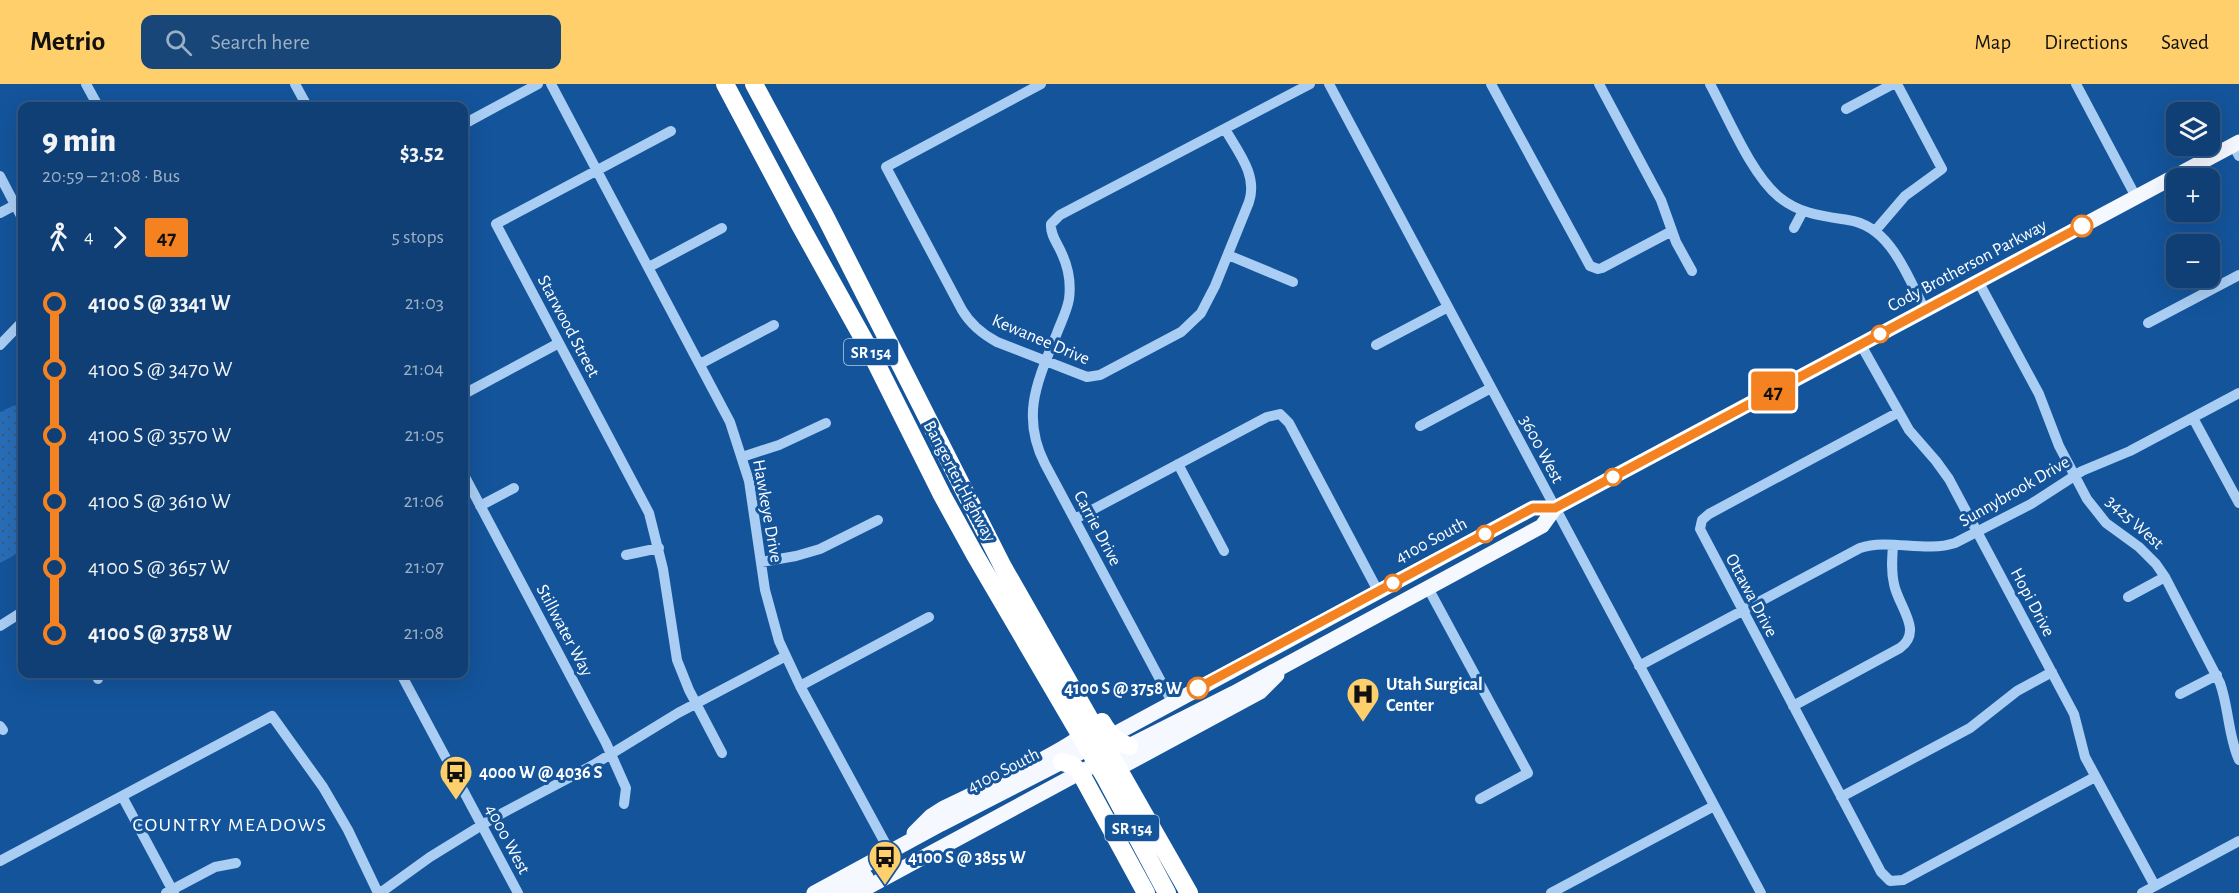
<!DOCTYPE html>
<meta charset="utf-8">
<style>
body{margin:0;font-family:"Alegreya Sans",sans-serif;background:#184679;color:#f1f3f6;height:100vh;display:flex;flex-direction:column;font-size:22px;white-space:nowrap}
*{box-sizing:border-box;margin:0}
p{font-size:20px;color:#9bafc5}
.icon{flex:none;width:33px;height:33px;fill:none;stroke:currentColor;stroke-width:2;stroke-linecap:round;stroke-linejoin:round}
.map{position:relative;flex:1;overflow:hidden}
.drawer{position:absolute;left:18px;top:18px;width:450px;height:576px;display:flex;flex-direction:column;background:#0f3f74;border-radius:12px;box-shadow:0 6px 24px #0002,0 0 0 2px #2f5886}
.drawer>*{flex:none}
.badge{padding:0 12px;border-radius:4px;font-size:21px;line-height:39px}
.buttons{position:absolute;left:2166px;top:18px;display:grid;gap:12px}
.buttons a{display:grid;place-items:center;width:54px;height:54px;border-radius:12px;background:#0f3f74;box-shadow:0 6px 24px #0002,0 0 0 2px #2f5886;font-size:30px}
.map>.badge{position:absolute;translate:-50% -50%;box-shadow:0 0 0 3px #fff}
.legs{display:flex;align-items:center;gap:9px;height:66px;padding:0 24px;font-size:20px}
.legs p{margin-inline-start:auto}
.head{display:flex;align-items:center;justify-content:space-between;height:102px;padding:0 24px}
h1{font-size:33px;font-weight:800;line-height:45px}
ul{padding:0 24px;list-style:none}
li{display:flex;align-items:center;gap:21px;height:66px;font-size:22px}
li i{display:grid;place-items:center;width:9px;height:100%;margin:0 8px;background:currentColor}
li i::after{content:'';width:15px;height:15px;margin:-8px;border:4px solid;border-radius:50%;background:#0f3f74}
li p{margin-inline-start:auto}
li:first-child i{background:linear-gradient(#0000 50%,currentColor 0)}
li:last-child i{background:linear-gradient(currentColor 50%,#0000 0)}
header{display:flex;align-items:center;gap:36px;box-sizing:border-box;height:84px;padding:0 30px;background:#ffcf6b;color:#111}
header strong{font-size:28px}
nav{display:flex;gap:33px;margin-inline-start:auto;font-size:21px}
.search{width:420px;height:54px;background:#184679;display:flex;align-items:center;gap:15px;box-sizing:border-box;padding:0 21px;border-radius:12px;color:#9bafc5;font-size:22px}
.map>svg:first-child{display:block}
.grass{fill:url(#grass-dots)}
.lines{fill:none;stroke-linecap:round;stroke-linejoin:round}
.minor{stroke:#a9cdf3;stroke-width:10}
.major{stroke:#f5f9ff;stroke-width:15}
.highway{stroke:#fff;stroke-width:18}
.line-1-casing{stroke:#fff;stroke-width:14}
.line-1{stroke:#f58220;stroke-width:9}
.stop-1-dot{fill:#fff;stroke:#f58220;stroke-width:3}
.labels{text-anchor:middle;stroke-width:6;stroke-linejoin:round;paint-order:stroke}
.shield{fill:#14549b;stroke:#b8cce1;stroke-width:1.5}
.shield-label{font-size:16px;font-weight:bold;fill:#fff}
.street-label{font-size:18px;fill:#fff;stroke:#14549b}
.poi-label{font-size:18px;font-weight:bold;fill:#fff;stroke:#14549b;text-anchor:start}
.stop-label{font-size:18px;font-weight:bold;fill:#fff;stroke:#14549b;text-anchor:end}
.neighbourhood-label{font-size:20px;letter-spacing:1.5px;fill:#fff;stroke:#14549b}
</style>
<header>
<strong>Metrio</strong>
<div class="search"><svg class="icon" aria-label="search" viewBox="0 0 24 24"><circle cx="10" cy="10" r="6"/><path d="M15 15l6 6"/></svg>Search here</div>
<nav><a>Map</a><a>Directions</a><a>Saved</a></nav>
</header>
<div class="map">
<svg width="2239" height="809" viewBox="0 0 2239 809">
<defs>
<pattern id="grass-dots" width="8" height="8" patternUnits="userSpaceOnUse" patternTransform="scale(1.5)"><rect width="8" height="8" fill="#276eb9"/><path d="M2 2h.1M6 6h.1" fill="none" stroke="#3d5a78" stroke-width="1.8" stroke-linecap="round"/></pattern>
</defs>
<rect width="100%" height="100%" fill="#14549b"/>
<path class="grass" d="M15 321 22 335V467L0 479V328Z"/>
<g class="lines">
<path class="minor" d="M86 0 98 22
M295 0 307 22
M551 0 730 338 749 397 765 506 779 557 800 602 890 768
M1041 0 886 83 962 226C971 241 982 250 997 258L1087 293 1100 291 1181 248 1201 229 1215 202 1249 118C1258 91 1238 68 1225 45
M1329 0 1761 809
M1491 0 1590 182 1598 185 1602 184 1672 147
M1599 0 1661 116 1676 158 1692 187
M1710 0C1728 33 1751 90 1779 113 1800 130 1822 132 1848 136 1891 142 1907 192 1925 226
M2076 0 2136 113
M1846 25 1893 0
M464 40 538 0
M671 47 496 140 649 429 663 485 677 576 689 606 722 669
M2233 61 2239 72
M0 92 22 134
M0 129 15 121
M1794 144 1803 127
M1875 147 1905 112 1942 85 1897 0
M1228 171 1293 198
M649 183 722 144
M1978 197 2039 310 2059 362 2087 415 2106 439 2139 463 2156 480 2165 493 2220 599C2229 624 2228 652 2239 676
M2148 239 2239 191
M0 261 22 238
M1376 261 1448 223
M1861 261 1909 346 1936 377 1949 395 2074 630 2085 673 2155 802
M700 280 774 241
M464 310 559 259
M1899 328 1709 430 1702 436 1700 445 1881 788 1890 797 1903 796 2095 693
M2193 334 2239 419
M1420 342 1491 304
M742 373 779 361 826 339
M1178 380 1224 467
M464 391 606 659 626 704 624 720
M480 422 514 404
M1075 435 1267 333 1280 330 1289 339 1378 507
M626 471 659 464
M761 478 796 472 820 465 878 436
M1428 504 1528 689 1480 715
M2128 513 2165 493
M0 542 22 528
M1639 582 1860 464C1889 454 1925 469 1955 459L2031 420 2082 387 2130 367 2239 309
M95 590 98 595
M401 590 518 809
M800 602 929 533
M2180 610 2217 591
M1172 618 1045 380C1020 331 1038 296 1057 249 1061 238 1067 227 1069 215 1071 200 1068 183 1062 170 1058 160 1050 151 1051 140L1060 131 1310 0
M1793 622 1900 564C1924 547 1898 522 1894 500 1891 487 1892 475 1893 462
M0 642 3 646
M122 712 174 809
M1841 713 1970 644 2017 607 2052 588
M0 777 272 632 323 703 348 746 378 809
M166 809 215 783 236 779
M380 809 430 773 495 733 593 681 678 629 786 572
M1551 809 1714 722
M2142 809 2239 757"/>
<path class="major" d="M1110 689 1260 608 1277 591
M914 749 931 732 942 725C966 713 1079 662 1087 645
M814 809 941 740 1089 664 1533 424H1555L2239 58
M837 809 866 793
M857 809 1129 662 1234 609 1542 442 1555 424"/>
<path class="highway" d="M725 0 800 141 869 265 942 411 975 471 1106 695 1167 809
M754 0 825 132 1003 483 1189 809
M1102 638C1109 650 1116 658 1129 662
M1062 678 1072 681 1080 688 1146 809"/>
</g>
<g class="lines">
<g class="line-1-casing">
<path id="line-1" d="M1198 604 1533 424H1555L2082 142"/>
</g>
<use href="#line-1" class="line-1"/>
</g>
<defs>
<g id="hospital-pin" transform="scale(1.725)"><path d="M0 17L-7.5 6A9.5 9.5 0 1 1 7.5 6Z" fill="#ffcf6b" stroke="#14549b"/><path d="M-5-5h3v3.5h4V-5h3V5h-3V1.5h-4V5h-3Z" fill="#111"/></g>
<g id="bus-pin" transform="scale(1.725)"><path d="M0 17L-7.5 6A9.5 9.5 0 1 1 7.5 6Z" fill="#ffcf6b" stroke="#14549b"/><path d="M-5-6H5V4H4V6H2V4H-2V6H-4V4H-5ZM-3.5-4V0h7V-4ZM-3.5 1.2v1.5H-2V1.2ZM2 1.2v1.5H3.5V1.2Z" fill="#111"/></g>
</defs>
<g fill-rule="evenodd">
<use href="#hospital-pin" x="1363" y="610"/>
<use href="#bus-pin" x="456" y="688"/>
<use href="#bus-pin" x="885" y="773"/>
</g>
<g class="stop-1-dot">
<circle cx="2082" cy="142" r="10"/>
<circle cx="1880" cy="250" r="8"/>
<circle cx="1613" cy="393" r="8"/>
<circle cx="1485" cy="450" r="8"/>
<circle cx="1393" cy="499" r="8"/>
<circle cx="1198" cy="604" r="10"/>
</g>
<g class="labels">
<g class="shield">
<rect x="844" y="255" width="54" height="26" rx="4.5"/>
<rect x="1105" y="731" width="54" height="26" rx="4.5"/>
</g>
<g class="shield-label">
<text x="871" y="274">SR 154</text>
<text x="1132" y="750">SR 154</text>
</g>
<g class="street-label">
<text transform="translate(1967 181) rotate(-28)" y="6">Cody Brotherson Parkway</text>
<text transform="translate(569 242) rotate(62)" y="6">Starwood Street</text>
<text transform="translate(1041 255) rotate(23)" y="6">Kewanee Drive</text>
<text transform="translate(1542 365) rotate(62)" y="6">3600 West</text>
<text transform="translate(960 397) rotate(62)" y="6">Bangerter Highway</text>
<text transform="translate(2014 407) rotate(-30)" y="6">Sunnybrook Drive</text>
<text transform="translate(768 427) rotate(80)" y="6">Hawkeye Drive</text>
<text transform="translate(2135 438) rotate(42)" y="6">3425 West</text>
<text transform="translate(1098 444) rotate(62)" y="6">Carrie Drive</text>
<text transform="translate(1431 456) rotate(-28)" y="6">4100 South</text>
<text transform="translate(1752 511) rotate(62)" y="6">Ottawa Drive</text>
<text transform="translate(2033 518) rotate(62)" y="6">Hopi Drive</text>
<text transform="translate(565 546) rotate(62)" y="6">Stillwater Way</text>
<text transform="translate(1003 686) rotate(-27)" y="6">4100 South</text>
<text transform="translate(508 755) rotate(62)" y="6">4000 West</text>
</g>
<g class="poi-label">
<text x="1386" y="606">Utah Surgical<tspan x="1386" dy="21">Center</tspan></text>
<text x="479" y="694">4000 W @ 4036 S</text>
<text x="908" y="779">4100 S @ 3855 W</text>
</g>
<g class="stop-label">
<text x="1182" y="610">4100 S @ 3758 W</text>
</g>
<g class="neighbourhood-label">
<text x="230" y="747">COUNTRY MEADOWS</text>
</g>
</g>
</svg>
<div class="buttons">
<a><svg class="icon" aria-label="layers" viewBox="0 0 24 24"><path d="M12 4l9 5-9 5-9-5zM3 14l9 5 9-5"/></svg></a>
<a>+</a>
<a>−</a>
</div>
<b class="badge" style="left:1773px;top:307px;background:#f58220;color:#111">47</b>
<section class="drawer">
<div class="head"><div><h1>9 min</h1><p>20:59 – 21:08 · Bus</p></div><b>$3.52</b></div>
<div class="legs"><svg class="icon" aria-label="walk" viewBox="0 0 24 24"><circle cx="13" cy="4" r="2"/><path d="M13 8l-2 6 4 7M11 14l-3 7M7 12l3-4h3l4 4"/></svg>4<svg class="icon" aria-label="forward" viewBox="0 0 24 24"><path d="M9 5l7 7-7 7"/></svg><b class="badge" style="background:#f58220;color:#111">47</b><p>5 stops</p></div>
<ul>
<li><i style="color:#f58220"></i><b>4100 S @ 3341 W</b><p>21:03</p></li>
<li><i style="color:#f58220"></i><span>4100 S @ 3470 W</span><p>21:04</p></li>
<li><i style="color:#f58220"></i><span>4100 S @ 3570 W</span><p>21:05</p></li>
<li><i style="color:#f58220"></i><span>4100 S @ 3610 W</span><p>21:06</p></li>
<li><i style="color:#f58220"></i><span>4100 S @ 3657 W</span><p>21:07</p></li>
<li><i style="color:#f58220"></i><b>4100 S @ 3758 W</b><p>21:08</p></li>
</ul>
</section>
</div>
